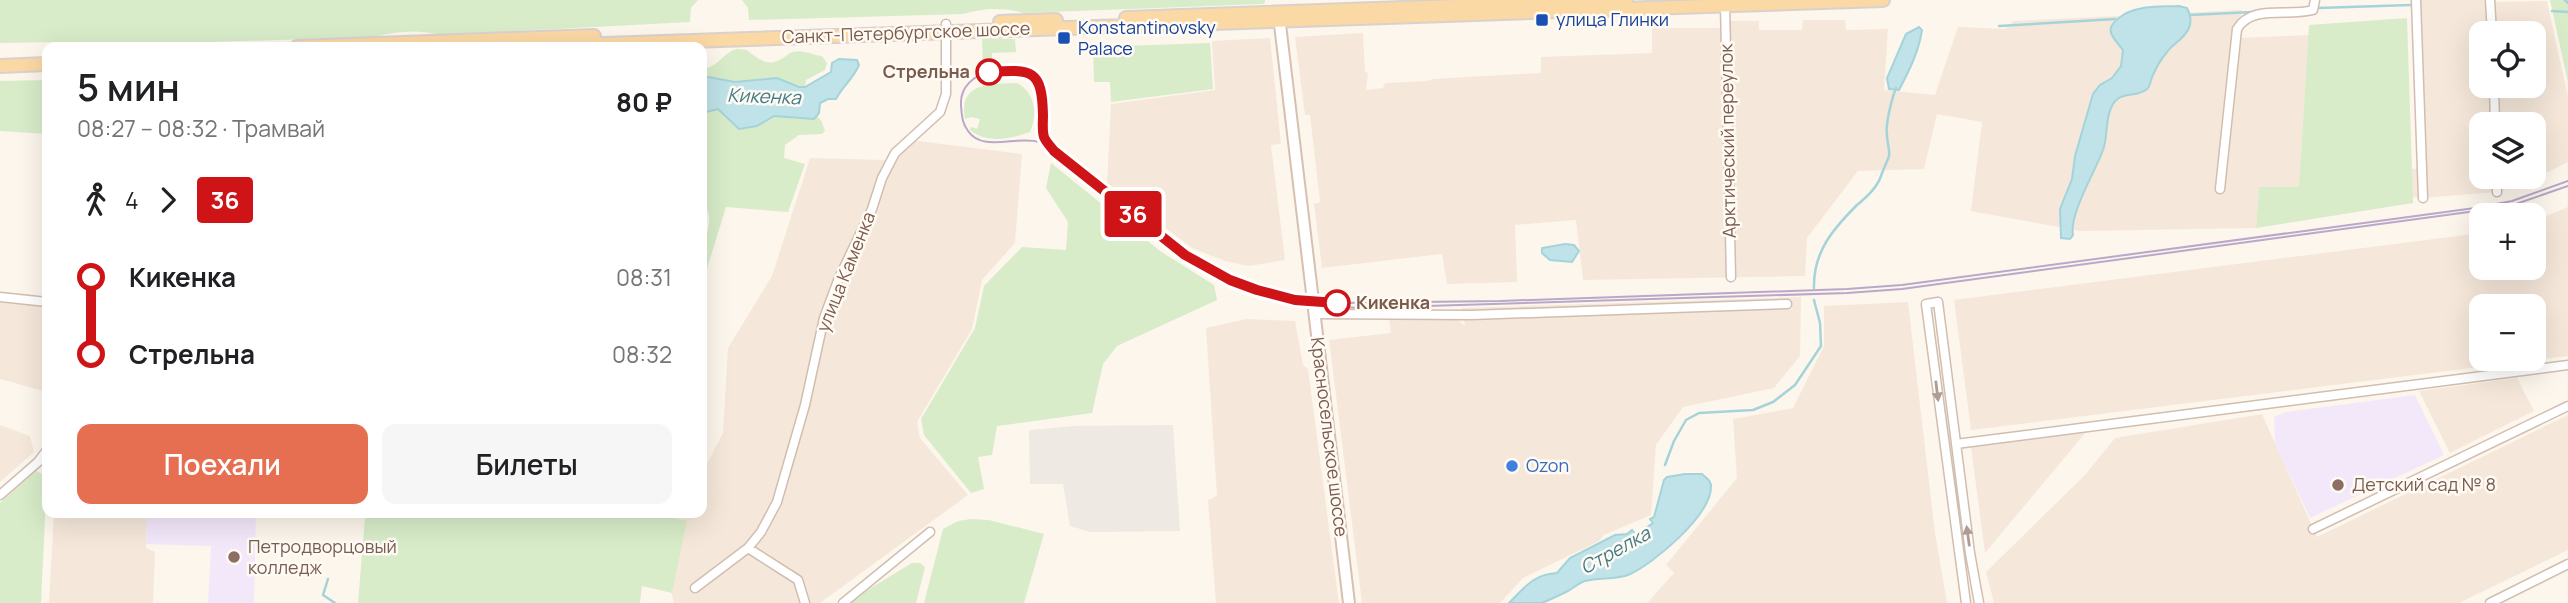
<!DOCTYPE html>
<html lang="ru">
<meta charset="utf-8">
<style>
body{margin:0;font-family:Manrope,sans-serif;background:#f6f6f6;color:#202124;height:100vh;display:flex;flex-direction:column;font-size:26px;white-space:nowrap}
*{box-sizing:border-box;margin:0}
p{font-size:23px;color:#757577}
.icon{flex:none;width:38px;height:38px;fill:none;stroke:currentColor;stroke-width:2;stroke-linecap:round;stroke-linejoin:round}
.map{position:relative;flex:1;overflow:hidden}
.side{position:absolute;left:42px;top:42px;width:665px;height:476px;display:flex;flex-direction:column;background:#fff;border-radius:14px;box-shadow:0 7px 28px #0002}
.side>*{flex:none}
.badge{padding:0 14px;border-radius:5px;font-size:24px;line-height:46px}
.tools{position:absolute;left:2469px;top:21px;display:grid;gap:14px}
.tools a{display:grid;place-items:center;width:77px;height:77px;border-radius:14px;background:#fff;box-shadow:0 7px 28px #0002;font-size:35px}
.map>.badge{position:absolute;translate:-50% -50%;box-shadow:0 0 0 4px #fff}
.legs{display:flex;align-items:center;gap:10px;height:77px;padding:0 35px;font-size:23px}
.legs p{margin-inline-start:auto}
.summary{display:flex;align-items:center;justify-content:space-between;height:119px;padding:0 35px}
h1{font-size:38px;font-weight:600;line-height:52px}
.button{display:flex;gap:14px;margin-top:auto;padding:14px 35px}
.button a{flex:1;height:80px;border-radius:14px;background:#e76f51;color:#fff;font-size:28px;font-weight:600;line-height:80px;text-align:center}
.button a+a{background:#f6f6f6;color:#202124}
ul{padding:0 35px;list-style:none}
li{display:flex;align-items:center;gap:24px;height:77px;font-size:26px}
li i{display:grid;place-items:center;width:10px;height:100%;margin:0 9px;background:currentColor}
li i::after{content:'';width:18px;height:18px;margin:-9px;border:5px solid;border-radius:50%;background:#fff}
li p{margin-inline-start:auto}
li:first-child i{background:linear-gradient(#0000 50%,currentColor 0)}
li:last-child i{background:linear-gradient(currentColor 50%,#0000 0)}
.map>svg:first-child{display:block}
.residential{fill:#f5e8da;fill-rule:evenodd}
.industrial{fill:#efe9e4}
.education{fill:#f3e8fa}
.green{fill:#d8ecc9}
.water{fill:#bfe3e8;stroke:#a5d3da;stroke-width:2}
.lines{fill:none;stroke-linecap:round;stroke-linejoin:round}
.stream{stroke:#a5d3da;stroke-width:2.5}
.minor-casing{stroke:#d1beb0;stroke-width:11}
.secondary-casing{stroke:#d6c0b0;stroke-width:14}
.primary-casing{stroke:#dad1cd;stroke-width:16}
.minor{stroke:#fff;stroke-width:8}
.secondary{stroke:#fff;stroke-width:10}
.primary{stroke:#fbd9a5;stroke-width:12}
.tram{stroke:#b9a8c9;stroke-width:2}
.oneway{fill:#af9d94}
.line-1-casing{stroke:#fff;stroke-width:16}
.line-1{stroke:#ce1417;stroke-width:10}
.transit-dot{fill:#1a4fb4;stroke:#fffaf3;stroke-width:2.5}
.stop-1-dot{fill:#fff;stroke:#ce1417;stroke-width:3.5}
.shop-dot{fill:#3f7fe0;stroke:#fffaf3;stroke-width:2.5}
.education-dot{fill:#8d6e63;stroke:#fffaf3;stroke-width:2.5}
.labels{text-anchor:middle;stroke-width:5;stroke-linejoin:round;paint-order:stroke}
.transit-label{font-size:18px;fill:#164399;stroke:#fffaf3;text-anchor:start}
.street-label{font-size:18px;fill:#7a5c4d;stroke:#fffaf3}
.stop-label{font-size:18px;font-weight:bold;fill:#7a5c4d;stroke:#fffaf3;text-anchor:end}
.shop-label{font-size:18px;fill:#366cbe;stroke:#fffaf3;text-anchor:start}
.education-label{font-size:18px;fill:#785e54;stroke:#fffaf3;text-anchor:start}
.water-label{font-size:19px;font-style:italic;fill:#437c86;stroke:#fffaf3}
</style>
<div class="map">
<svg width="2568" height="603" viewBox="0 0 2568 603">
<rect width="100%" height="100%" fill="#fdf6ec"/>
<path class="residential" d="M2419 0H2484L2485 2 2547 1 2568 97V162L2542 175 2497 192 2423 198 2299 187H2259L2256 228 2080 231 1971 211 1982 122 1937 114 1924 169 1858 171 1807 238 1805 276 1583 280 1576 220 1515 225 1517 282 1447 284 1442 254 1322 268 1314 204 1320 202 1310 115H1305L1295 37 1363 33 1365 72 1368 73 1366 90 1383 88 1385 83 1427 81 1433 79 1541 73V57L1652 53V28H1722L1729 21H1759V30H1802L1803 20H1845L1846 30 1888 29 1884 90 1935 95 1958 27 2006 29 2013 21 2242 10 2238 38 2309 35 2301 154 2424 170ZM2482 33H2534V86H2482ZM2482 124H2534V177H2482Z
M1270 38 1281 144 1271 145 1285 260 1249 266 1225 261 1192 248 1107 184 1111 104 1215 90 1212 41Z
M902 139 1022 154 1015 243 982 280 972 329 917 422 920 438 968 495 820 603H674L652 513H702V473L723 433 728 348 772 276 810 158 887 160Z
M2568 207V356L1971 430 1954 300 2481 233 2482 268H2534V221ZM2482 306H2534V359H2482Z
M1801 297 1800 356 1774 388 1683 407 1656 445 1651 515 1604 535 1599 541 1523 578 1500 603H1362L1329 340 1391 333 1389 318 1457 319 1465 326 1462 308Z
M0 302 47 307V392L0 379Z
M1908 302 1935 533 1947 603H1647L1674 573 1666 565 1737 478 1733 419 1793 408 1824 346V306Z
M1246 319 1295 321 1303 365 1308 369 1339 603H1216L1208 500 1217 496 1206 328Z
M2517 378 2534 411 2450 453 2419 391Z
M2262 414 2317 537 2568 415V550L2459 603H1994L1986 572 2085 475 2115 438Z
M0 425 30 436 34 452 0 482Z
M2086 432 1985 553 1971 447Z
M54 513H147L146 548 155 552 153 603H49Z"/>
<path class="industrial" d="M1173 425 1180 531 1090 532 1070 526 1063 484H1030L1029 430 1073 426Z"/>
<path class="education" d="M2415 395 2444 455 2310 518 2275 444 2274 417 2286 412Z
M147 513H256L254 603H208L211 546 146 544Z"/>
<path class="green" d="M0 0H698L691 8 690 22 440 35C417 29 396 31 374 37L81 46 63 42 0 43Z
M742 0H1265V2L1263 4 1024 13C1003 7 984 8 963 14L749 20 748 8Z
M2550 0H2568V82Z
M2407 18 2413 203 2256 228 2259 187H2299L2309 25Z
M982 39H1015L1016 52 992 53V65H983Z
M1210 43 1213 89 1111 102 1110 82H1094L1093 47Z
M738 49 747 50C758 59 768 68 783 58 785 57 790 52 793 52 802 49 813 55 822 56L827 63 825 70 806 80 805 87 768 78 735 82 708 77 702 78V69C720 67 723 51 738 49Z
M47 80V134L0 131V81Z
M1017 83C1035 92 1038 114 1030 132 1010 139 987 144 970 130L971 127 977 129 980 119 971 117 965 119C958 82 991 84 1017 83Z
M714 109C725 111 730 123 739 129 758 130 764 117 777 116 791 115 806 123 817 116L822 122 825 131 822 134 799 135 785 145 784 158 805 164 788 212 726 207 702 285C702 274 699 260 702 250 706 234 716 217 702 203V113Z
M1051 163 1160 251 1214 285 1217 300 1117 346 1103 364 1092 413 997 426 992 455 978 457 984 489 971 493 924 435 921 419 975 328 984 286 1022 247 1066 250 1068 222 1046 188Z
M36 471 47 476 41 603H0V503Z
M369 513H652L687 521 672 593 642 586 640 603H358L365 517Z
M971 519 989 520 1044 534 1024 603H924L943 529 958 521Z
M912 563H920L925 567 916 603H846Z"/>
<path class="water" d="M2179 6 2187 8C2190 14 2192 21 2189 28 2184 39 2174 43 2167 52 2162 58 2156 68 2153 75 2150 80 2151 86 2147 89 2136 99 2119 89 2111 108 2105 121 2108 137 2103 150 2095 172 2069 214 2073 235L2070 239 2061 238 2060 209 2072 179 2075 156 2093 94 2100 85 2112 78 2121 66 2123 50C2110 34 2103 28 2123 15 2140 5 2160 7 2179 6Z
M1919 27 1922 30C1919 51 1909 71 1899 90L1889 89 1887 78 1906 34Z
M839 59 857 60 859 65C853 79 843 86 836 99H828L820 103 819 113 814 119 774 116 757 126 739 129 718 109 702 113V78L708 77 735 82 777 78 799 87H805L831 72 832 63Z
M1565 244 1574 245 1579 251 1572 262 1550 260 1542 253V248Z
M1685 474H1702C1706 478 1711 480 1711 486 1712 515 1652 565 1628 575 1614 580 1599 577 1585 581 1578 583 1573 589 1566 592 1558 596 1549 600 1542 603 1533 603 1518 603 1509 603 1525 587 1534 574 1557 573L1570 558 1615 535 1627 534 1632 530 1636 535 1653 523 1650 519 1654 517 1664 480 1667 477Z"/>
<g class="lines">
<path class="stream" d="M2565 0 2568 3
M2318 8 2411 5
M2552 11 2568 12
M2190 15 2253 12
M1999 26 2115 19
M1814 288C1813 252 1833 229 1857 205 1867 197 1877 188 1881 176 1883 170 1887 162 1889 156 1890 150 1887 142 1887 135 1885 125 1892 98 1896 88
M1665 465 1674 441 1686 420 1699 413 1753 410 1773 402 1795 385 1821 346 1820 323 1814 300
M328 579 323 595 335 603"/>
<g class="minor-casing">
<path id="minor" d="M2416 0 2423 198
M2490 0 2492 33
M1725 5 1731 277
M2494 86 2495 124
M2497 177V192
M2220 189 2237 29C2252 4 2287 17 2313 10L2315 0
M0 297 47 302
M1314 314 1471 315 1787 304
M1956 444 2568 365
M0 495 38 462 47 450
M2313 529 2568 406
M748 548 798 580 805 603
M695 588 748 548 761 532 777 502 805 405 824 318 839 278 872 209 882 178 895 153 940 112 946 94V24
M843 603 930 532
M1966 603 1926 304 1938 302 1970 553 1979 603
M2490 603 2568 564"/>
</g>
<g class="secondary-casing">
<path id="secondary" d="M1279 16 1349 603"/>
</g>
<g class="primary-casing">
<path id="primary" d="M1126 18 1626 0
M1000 22 1056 20
M297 47 594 36
M518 47 1883 0
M0 66 47 64"/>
</g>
<use href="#minor" class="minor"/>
<use href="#secondary" class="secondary"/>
<use href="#primary" class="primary"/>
<path class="tram" d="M2568 181 2512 201 2475 208 1902 285 1847 289 1500 301 1337 303 1295 300 1257 290 1230 280 1185 255 1054 151C1051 147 1047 142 1045 138 1037 121 1051 96 1038 80 1020 60 958 67 961 106 962 116 962 123 968 131 983 153 1017 135 1039 142L1183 258 1227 284 1256 294 1294 304 1360 308 1847 293 1902 289 2476 211 2513 205 2568 186"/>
</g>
<defs><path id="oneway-solid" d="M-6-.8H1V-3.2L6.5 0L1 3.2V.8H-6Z" transform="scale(1.75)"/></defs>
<g class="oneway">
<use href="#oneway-solid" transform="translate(1937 391) rotate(83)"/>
<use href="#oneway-solid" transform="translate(1968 536) rotate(-98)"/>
</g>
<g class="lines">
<g class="line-1-casing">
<path id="line-1" d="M989 72C1032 69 1042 69 1043 115 1043 122 1042 131 1044 137 1046 142 1051 147 1054 151L1185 255 1230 280 1257 290 1295 300 1337 303"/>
</g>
<use href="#line-1" class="line-1"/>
</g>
<g class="transit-dot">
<rect x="1535" y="13" width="14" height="14" rx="3.5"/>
<rect x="1057" y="31" width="14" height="14" rx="3.5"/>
</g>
<g class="stop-1-dot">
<circle cx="989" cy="72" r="12"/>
<circle cx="1337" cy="303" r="12"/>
</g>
<circle class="shop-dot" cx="1512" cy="466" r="7"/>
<g class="education-dot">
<circle cx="2338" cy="485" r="7"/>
<circle cx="234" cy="557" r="7"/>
</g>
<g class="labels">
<g class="transit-label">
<text x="1556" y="26">улица Глинки</text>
<text x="1078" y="34">Konstantinovsky<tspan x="1078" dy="21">Palace</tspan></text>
</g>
<g class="street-label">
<text transform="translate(906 33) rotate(-2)" y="6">Санкт-Петербургское шоссе</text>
<text transform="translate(1728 141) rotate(-91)" y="6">Арктический переулок</text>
<text transform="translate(846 272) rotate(-68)" y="6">улица Каменка</text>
<text transform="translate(1329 437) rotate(83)" y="6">Красносельское шоссе</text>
</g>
<g class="stop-label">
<text x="970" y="78">Стрельна</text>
<text x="1356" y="309" text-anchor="start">Кикенка</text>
</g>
<g class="shop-label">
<text x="1526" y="472">Ozon</text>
</g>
<g class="education-label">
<text x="2352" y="491">Детский сад № 8</text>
<text x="248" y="553">Петродворцовый<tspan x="248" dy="21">колледж</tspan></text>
</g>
<g class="water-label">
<text transform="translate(764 96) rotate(2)" y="7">Кикенка</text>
<text transform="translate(1615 550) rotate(-29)" y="7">Стрелка</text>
</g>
</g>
</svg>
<div class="tools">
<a><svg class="icon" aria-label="locate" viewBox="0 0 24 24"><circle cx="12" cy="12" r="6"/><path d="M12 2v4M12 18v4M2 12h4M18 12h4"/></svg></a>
<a><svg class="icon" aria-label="layers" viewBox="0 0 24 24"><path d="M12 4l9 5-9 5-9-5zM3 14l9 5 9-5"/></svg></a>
<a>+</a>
<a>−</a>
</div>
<b class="badge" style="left:1133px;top:214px;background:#ce1417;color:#fff">36</b>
<section class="side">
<div class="summary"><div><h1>5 мин</h1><p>08:27 – 08:32 · Трамвай</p></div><b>80 ₽</b></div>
<div class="legs"><svg class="icon" aria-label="walk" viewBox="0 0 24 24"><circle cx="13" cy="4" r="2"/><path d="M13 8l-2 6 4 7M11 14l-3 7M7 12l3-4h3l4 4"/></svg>4<svg class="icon" aria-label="forward" viewBox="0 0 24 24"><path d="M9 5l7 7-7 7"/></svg><b class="badge" style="background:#ce1417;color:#fff">36</b></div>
<ul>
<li><i style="color:#ce1417"></i><b>Кикенка</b><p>08:31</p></li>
<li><i style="color:#ce1417"></i><b>Стрельна</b><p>08:32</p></li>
</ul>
<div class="button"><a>Поехали</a><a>Билеты</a></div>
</section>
</div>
